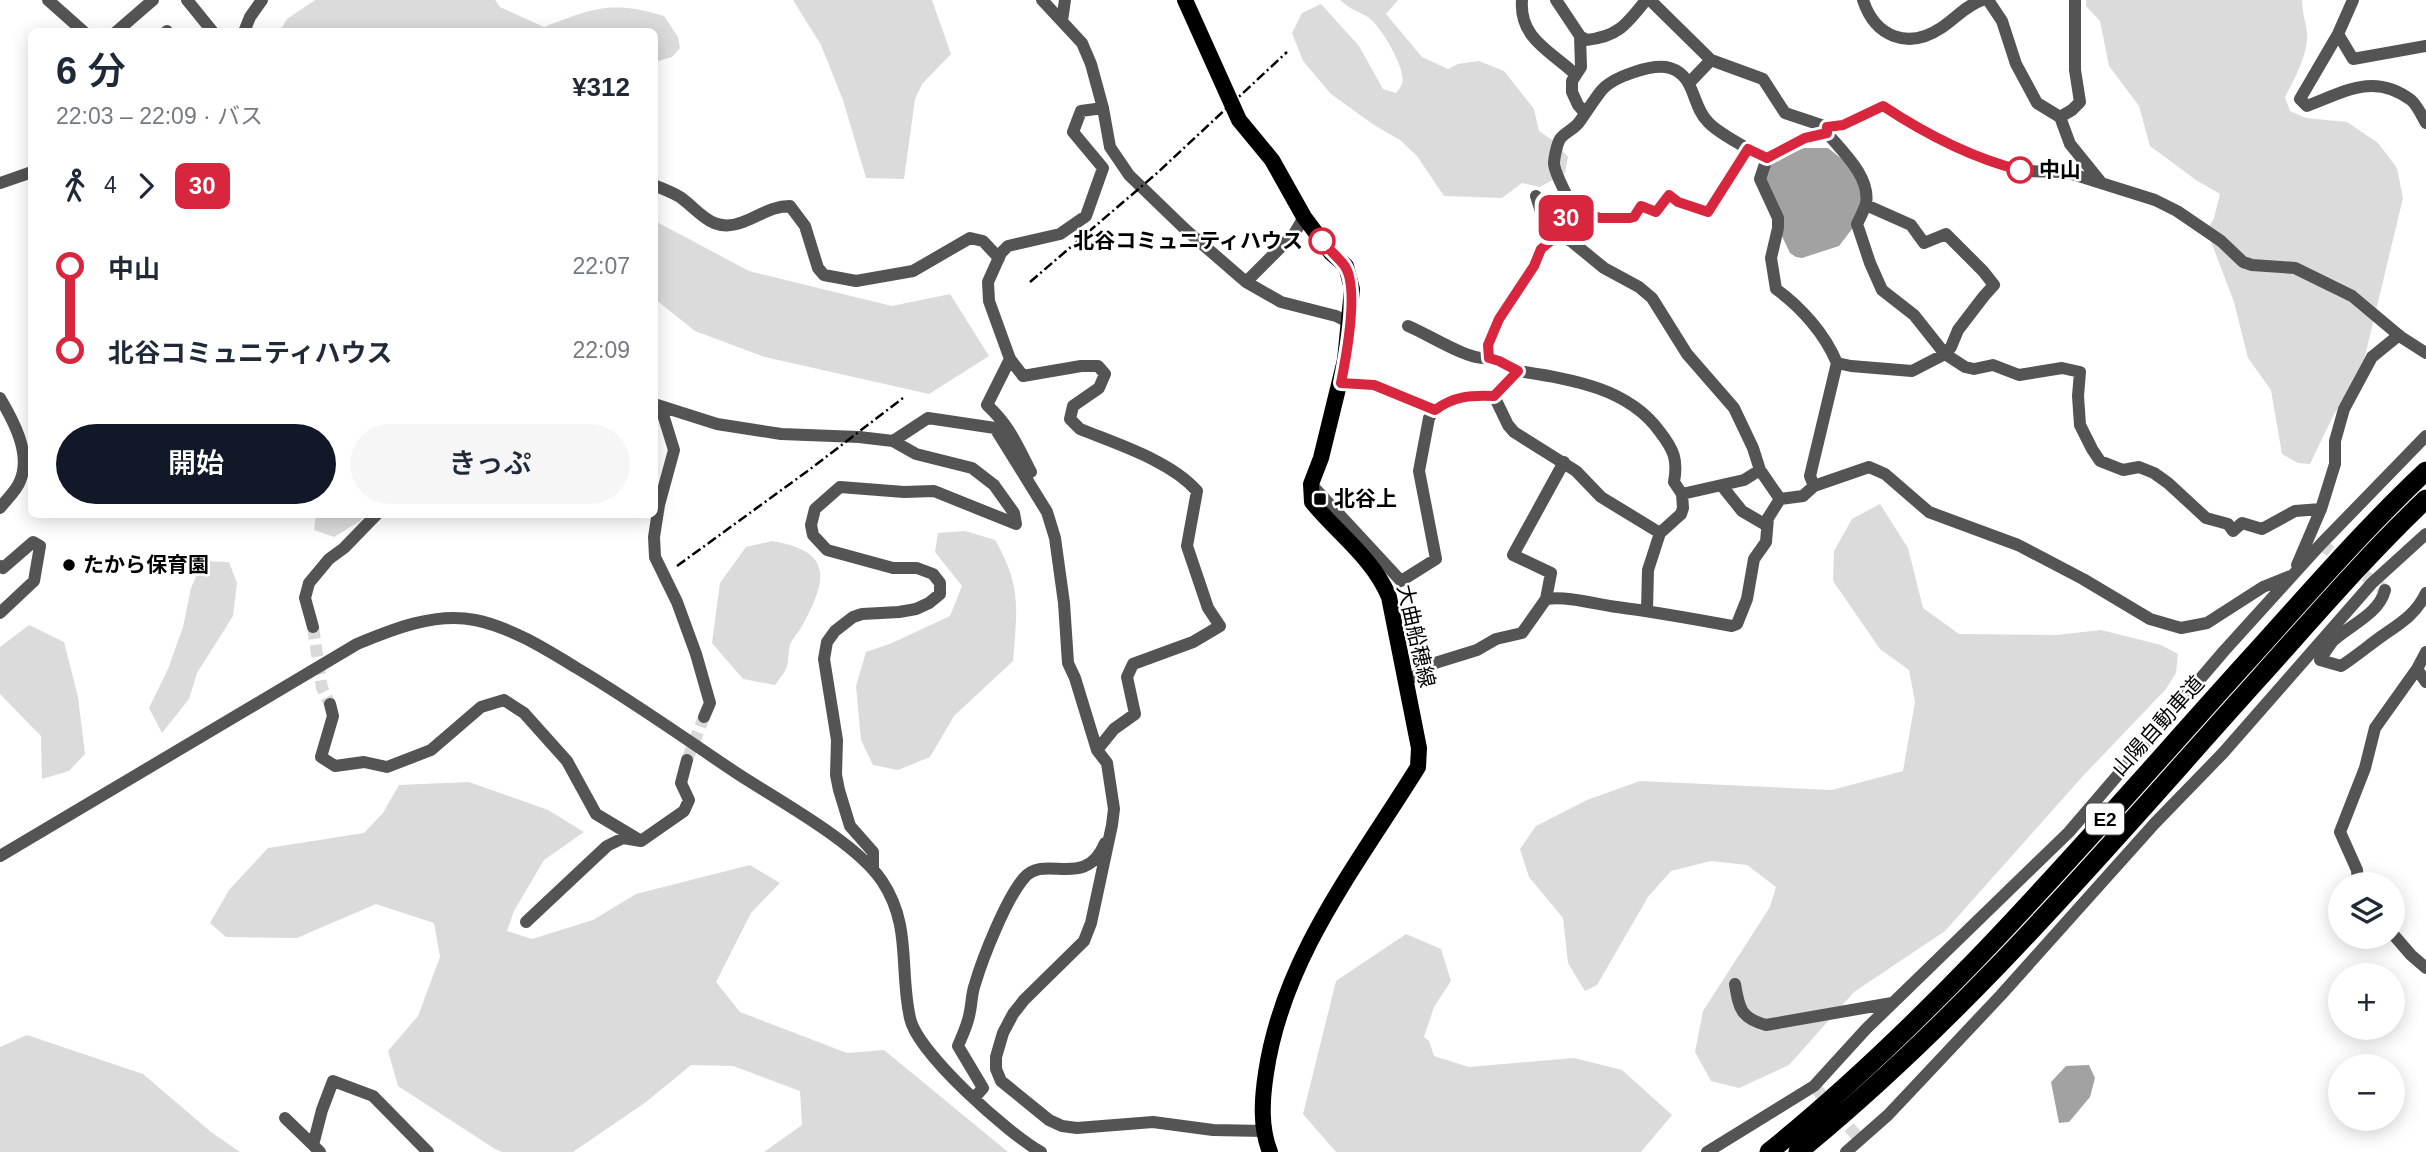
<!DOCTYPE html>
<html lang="ja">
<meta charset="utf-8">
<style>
body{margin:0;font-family:Arial,"Noto Sans JP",sans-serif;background:#f6f6f7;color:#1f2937;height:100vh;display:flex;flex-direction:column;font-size:26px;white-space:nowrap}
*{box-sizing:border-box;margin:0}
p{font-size:23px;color:#747a83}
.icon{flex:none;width:38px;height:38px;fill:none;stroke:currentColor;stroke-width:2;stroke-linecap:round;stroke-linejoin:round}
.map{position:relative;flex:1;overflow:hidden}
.drawer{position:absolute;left:28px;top:28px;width:630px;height:490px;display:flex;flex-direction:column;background:#fff;border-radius:10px;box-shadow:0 4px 18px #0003}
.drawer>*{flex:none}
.badge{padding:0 14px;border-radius:10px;font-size:24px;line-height:46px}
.fabs{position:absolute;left:2328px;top:872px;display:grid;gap:14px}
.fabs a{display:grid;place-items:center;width:77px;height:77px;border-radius:50%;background:#fff;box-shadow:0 4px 18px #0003;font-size:35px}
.map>.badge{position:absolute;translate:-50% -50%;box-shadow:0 0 0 4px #fff}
.legs{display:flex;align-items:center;gap:10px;height:77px;padding:0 28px;font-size:23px}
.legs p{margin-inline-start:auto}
.headline{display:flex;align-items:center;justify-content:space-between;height:119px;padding:0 28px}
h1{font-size:38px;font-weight:600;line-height:52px}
.primary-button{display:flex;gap:14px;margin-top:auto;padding:14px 28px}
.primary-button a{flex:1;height:80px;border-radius:42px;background:#111827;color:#fff;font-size:28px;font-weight:600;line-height:80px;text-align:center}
.primary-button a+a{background:#f6f6f7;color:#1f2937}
ul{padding:0 28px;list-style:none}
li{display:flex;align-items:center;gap:24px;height:84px;font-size:26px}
li i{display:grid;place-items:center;width:10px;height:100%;margin:0 9px;background:currentColor}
li i::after{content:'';width:18px;height:18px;margin:-9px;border:5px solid;border-radius:50%;background:#fff}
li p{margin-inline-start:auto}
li:first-child i{background:linear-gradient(#0000 50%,currentColor 0)}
li:last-child i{background:linear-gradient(currentColor 50%,#0000 0)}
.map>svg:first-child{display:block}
.green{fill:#dbdbdb}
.water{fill:#a2a2a2}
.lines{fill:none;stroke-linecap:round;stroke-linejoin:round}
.minor-tunnel{stroke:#d9d9d9;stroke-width:12;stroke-dasharray:12 6;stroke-linecap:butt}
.minor{stroke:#545454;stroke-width:12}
.major{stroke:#000;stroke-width:16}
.highway{stroke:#000;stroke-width:19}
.rail{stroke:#000;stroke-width:2.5;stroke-dasharray:10 3.5 2 3.5;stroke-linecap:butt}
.line-1-casing{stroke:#fff;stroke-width:16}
.line-1{stroke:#d7263d;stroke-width:10}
.stop-1-dot{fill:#fff;stroke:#d7263d;stroke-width:3.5}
.poi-dot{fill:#000;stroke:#fff;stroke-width:2.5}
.labels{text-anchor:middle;stroke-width:5;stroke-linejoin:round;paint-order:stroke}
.shield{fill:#fff;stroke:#4c4c4c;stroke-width:2}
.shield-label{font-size:19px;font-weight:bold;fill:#000}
.stop-label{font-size:21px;font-weight:bold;fill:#000;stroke:#fff;text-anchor:start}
.poi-label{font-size:21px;font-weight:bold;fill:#000;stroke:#fff;text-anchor:start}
.street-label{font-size:21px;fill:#000;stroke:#fff}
</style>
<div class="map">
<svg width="2426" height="1152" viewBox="0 0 2426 1152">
<rect width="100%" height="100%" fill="#fff"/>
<path class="green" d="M315 0H495L500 7 544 27C593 8 612 0 664 16L678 37 680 48 672 57 655 62 654 32 280 31 287 19Z
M793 0H932L951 54 922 84 915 99 904 179 866 178 843 100 821 45Z
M1340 0H1398L1386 14 1422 57 1448 69 1458 64 1479 61 1504 71 1534 109 1539 131 1555 142 1568 157 1565 173 1540 187 1522 183 1502 198 1444 196 1417 156 1400 140 1374 125 1331 94 1303 61 1292 33 1302 13 1321 4 1359 46 1383 89 1396 93C1398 90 1401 87 1402 84 1407 69 1380 25 1368 17 1356 10 1351 10 1340 0Z
M2086 0H2302C2302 12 2306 22 2307 33 2309 52 2294 81 2285 97L2290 111 2306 118 2347 122 2378 143 2397 168 2403 198 2360 377 2333 416 2310 464 2298 463 2282 454 2271 390 2248 358 2234 302 2207 231 2214 218 2220 194 2196 180 2150 146 2139 106 2109 66 2100 21 2086 6Z
M655 221 749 271 892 306 950 294 989 356 929 394 765 357 695 331 655 299Z
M1880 504 1908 548 1923 608 1959 634 2056 635 2101 630 2161 645 2178 654 2176 673 2166 689 2082 777 1945 931 1854 992 1789 1065 1739 1088 1711 1081 1695 1052 1703 1011 1770 907 1776 887 1747 865 1711 861 1671 871 1648 897 1597 985 1585 991 1568 963 1563 918 1529 877 1520 849 1536 826 1587 800 1640 781 1832 790 1903 771 1915 702 1909 670 1880 649 1833 581 1834 551 1852 519Z
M316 515V514L365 515 360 521 334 537 314 530Z
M965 531 995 540C1022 587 1017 609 1013 661L954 716 930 757 898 770 873 765 861 740 856 686 866 652 892 643 950 616 962 586 935 552 938 533Z
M772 541C833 551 828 579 802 626 799 632 793 638 790 644 788 651 789 659 787 666 785 673 779 679 775 685L743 679 712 643 720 583 746 547Z
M203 561 229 562 237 583 233 616 197 673 189 699 162 733 149 708 168 669 183 627 191 588Z
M29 625 64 642 78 697 85 754 69 771 42 779 41 736 0 694V647Z
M469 782 548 810 584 832 544 860 514 911 507 931 532 939 593 920 636 894 750 865 780 883 751 913 716 982 740 1012 847 1053 884 1050 1008 1152H764L802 1125 800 1091 733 1066 691 1065 646 1102 573 1152H502L495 1149 398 1086 388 1051 418 1016 440 957 434 923 376 904 297 938 226 937 210 923 229 890 268 848 364 833 383 813 399 785Z
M1406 934 1441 949 1451 981 1434 1007 1424 1037 1429 1041 1434 1056 1469 1067 1574 1058 1622 1070 1672 1115 1641 1152H1336L1303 1114 1336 981Z
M27 1035 143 1074 211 1132 240 1152H0V1047Z"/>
<path class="water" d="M1804 148H1828L1843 160 1863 187 1862 204 1852 229 1839 246 1802 258 1796 257 1790 253 1780 232 1765 177 1769 166 1784 155Z
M2089 1065 2095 1078 2090 1097 2069 1122 2059 1123 2051 1082 2066 1066Z"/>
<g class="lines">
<path class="minor-tunnel" d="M2321 544 2385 590
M313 627 322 688 330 704
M687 760 704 717
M1814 1086 1861 1141"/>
<path class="minor" d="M48 0 84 32
M187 0 213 32
M1042 0 1082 43 1091 64 1103 108 1110 147 1129 175 1186 230 1246 282 1281 302 1336 316 1350 323
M1522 0C1519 39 1551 51 1576 75
M1556 0 1580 36 1581 67 1572 81V92L1578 105 1585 113
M1650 0 1711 60 1763 79 1785 113 1827 127 1843 125 1883 106 1924 130 1998 165 2027 171 2066 172 2155 200 2177 211 2221 241 2243 262 2252 265 2295 268 2352 296 2401 337 2426 353
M1863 0C1875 37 1908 50 1941 28 1955 19 1965 6 1982 0
M1988 0 2002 21 2016 64 2037 103 2060 117 2070 144 2100 181
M2353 0 2338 34 2300 99 2307 106C2344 92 2374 72 2411 100 2417 105 2422 116 2426 123
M1062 21 1065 0
M116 32 153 0
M166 32 167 31
M244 32 250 17 262 0
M2338 34 2353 59 2426 46
M1580 36 1586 40C1618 37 1627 24 1646 0
M1690 82 1711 60
M2060 117 2072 110 2080 102 2075 70V0
M1827 127V133C1842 151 1871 177 1866 204 1864 210 1860 218 1857 224L1870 263 1882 290 1914 315 1945 354 1965 367 1974 369 1993 365 2019 375 2062 368 2080 372 2078 396 2080 425 2092 449 2100 461 2123 470 2139 467 2154 473 2168 483 2206 518 2228 524 2233 531 2242 523 2262 529 2295 511 2321 509
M1748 149 1708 212 1678 202 1669 195 1656 211 1641 206 1634 217 1630 218C1613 218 1594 219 1578 211 1571 207 1555 173 1554 164 1554 158 1557 144 1560 139 1565 132 1575 129 1580 121 1587 111 1594 100 1601 91 1612 77 1653 63 1670 68 1696 76 1691 105 1708 122 1718 133 1753 152 1767 158
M0 183 32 172
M654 185C663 189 672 192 680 197 701 212 712 234 743 222 760 216 771 206 790 206L805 226 818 268 824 275 856 281 913 271 970 238 983 241 999 258
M1536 196 1542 215 1558 235 1571 241 1604 268 1639 287 1652 298 1687 354 1734 408 1753 448 1760 470 1780 499
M1246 282 1294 234 1304 217
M1408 326C1430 335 1468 361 1489 358
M1010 359 987 405C1010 426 1017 445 1031 472
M1837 363 1851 366 1912 371 1945 354 1951 347 1958 330 1984 296 1994 285 1983 271 1946 234 1924 243 1911 225 1866 205
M1518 371C1569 379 1628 387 1660 432 1674 450 1678 460 1674 482L1682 494
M1341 383 1374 385 1435 409
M1494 396 1508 425 1514 432 1576 471 1601 497 1660 533
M0 398C13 420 32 454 20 481 17 490 6 500 0 508
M654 404 717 424 781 434 859 437 893 441 916 454 972 468 994 485 1014 513 1016 524 934 491 904 492 840 487 815 509 811 525 813 535 827 550 893 568H917L933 574 940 583V594L929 603 916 609 899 612 862 614 853 617 835 631 827 642 824 659 837 740 836 775 839 790 850 826 873 852V869
M661 408 674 450 659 505 654 537 655 557 677 602 696 654 710 703 704 717
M893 441 928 418 995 428 1047 512 1055 538 1064 603 1068 663 1075 678 1097 750 1107 763 1114 809 1112 825 1091 923 1084 941 1024 1000 1013 1014 1003 1033 996 1057V1069L1001 1081 1049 1120 1062 1126 1077 1128 1153 1122 1213 1130 1264 1131
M1311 484 1401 581 1436 559 1419 471 1429 418 1435 409 1446 401 1474 395 1494 396 1518 371 1499 361 1489 358 1488 346 1499 319 1534 266 1541 249 1558 235 1567 217 1574 209
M1722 486 1742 511 1766 525
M1814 486 1810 476 1837 363C1825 334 1801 307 1776 289L1771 258 1778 228V218L1760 179 1767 158 1805 138 1827 133
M2297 565 2321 509 2335 464V441L2344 409 2372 357 2399 335
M0 566 3 568 33 542 40 546 34 581 0 613
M2385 590C2379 614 2350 625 2333 641 2328 647 2324 654 2320 660L2341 666C2355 657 2368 646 2382 636 2401 623 2416 614 2426 593
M1546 599 1551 573 1513 555 1564 462
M1647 610 1648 570 1660 533 1681 514 1683 508 1682 494 1744 480 1760 470
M313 627 305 598 309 583 329 559 344 548 377 514
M2426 652 2417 669 2426 682
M1406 680 1416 676 1435 663 1477 650 1496 639 1522 633 1546 599C1570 596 1594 604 1617 607 1656 612 1694 619 1732 626L1737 624 1747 599 1754 559 1766 542 1768 518 1780 499 1803 496 1814 486 1869 467 1885 474 1929 512 2018 545 2083 579 2150 619 2181 628 2207 623 2263 587 2293 575
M330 704 333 716 321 757 335 766 364 762 387 767 431 750 481 707 504 700 524 713 567 761 596 814 641 841
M1097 750 1114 729 1135 714 1127 677 1133 664 1193 642 1220 626 1208 608 1187 546 1197 491C1171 461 1117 444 1080 429L1070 419 1073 406 1099 388 1105 374 1098 366H1081L1023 376 1010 359 989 301 988 282 1001 253 1008 246 1060 234 1086 216 1103 168 1073 132 1081 111 1103 108
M0 856 357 644C393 629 435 612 475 620 510 627 544 648 575 667 631 700 684 738 738 774 778 800 857 843 882 881 912 926 899 969 910 1018 917 1053 1010 1135 1041 1152
M2358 884 2357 870 2340 832 2365 768 2375 728 2417 669
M526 922 607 846 623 838 641 841 684 811 689 800 681 783 687 760
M2392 933 2411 955 2426 968
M1735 984C1739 1009 1741 1018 1766 1025L1892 1003
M975 1097 983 1088 958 1046C962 1036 967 1026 969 1016 972 1005 971 995 975 984 983 957 1006 899 1024 878 1045 853 1085 891 1105 843
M285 1118 313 1145
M320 1152 313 1145 322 1110 333 1081 373 1096 428 1152
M1707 1152 1814 1086 1866 1029 2069 832 2224 651 2321 544 2426 436
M1846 1152 1888 1115 2001 995 2155 823 2223 753 2372 583 2426 534"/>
<path class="major" d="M1185 0 1239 120 1272 160 1304 217 1331 253 1346 266 1352 289 1345 360 1321 458 1311 484 1312 502C1338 534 1373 558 1389 597L1419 748 1418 767C1358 864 1283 957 1266 1073 1262 1099 1260 1127 1270 1152"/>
<path class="highway" d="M1769 1152C1947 1008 2098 826 2252 656 2309 593 2364 529 2426 471
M1798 1152C1969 1013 2112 841 2260 677 2314 617 2367 555 2426 499"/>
<path class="rail" d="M1030 282 1156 174 1287 52
M677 566 809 470 903 398"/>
</g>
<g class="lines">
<g class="line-1-casing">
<path id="line-1" d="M1322 241C1329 250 1338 257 1344 265 1360 286 1346 358 1341 383L1374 385 1435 410C1454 396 1471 395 1494 396L1518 371 1499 361 1489 358 1488 345 1499 319 1534 266 1541 249 1558 235 1567 217 1574 209 1600 218H1630L1634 217 1641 206 1656 212 1669 195 1678 202 1708 212 1748 149 1767 158 1805 138 1827 133V127L1843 125 1883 106C1924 133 1972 158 2020 170"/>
</g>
<use href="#line-1" class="line-1"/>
</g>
<g class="stop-1-dot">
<circle cx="2020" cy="170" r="12"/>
<circle cx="1322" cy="241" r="12"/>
</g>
<g class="poi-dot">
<rect x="1313" y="492" width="14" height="14" rx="3.5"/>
<circle cx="69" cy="565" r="7"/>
</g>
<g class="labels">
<rect class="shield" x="2086" y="803.5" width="38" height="31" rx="5"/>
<g class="shield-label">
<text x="2105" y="826">E2</text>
</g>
<g class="stop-label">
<text x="2039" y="177">中山</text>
<text x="1303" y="248" text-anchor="end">北谷コミュニティハウス</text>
</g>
<g class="poi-label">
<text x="1334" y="506">北谷上</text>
<text x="83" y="572">たから保育園</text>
</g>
<g class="street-label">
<text transform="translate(1416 636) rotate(77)" y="7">大曲船穂線</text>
<text transform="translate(2158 726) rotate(-48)" y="7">山陽自動車道</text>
</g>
</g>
</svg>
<div class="fabs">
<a><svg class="icon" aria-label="layers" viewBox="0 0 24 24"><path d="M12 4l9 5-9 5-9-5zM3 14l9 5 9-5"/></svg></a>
<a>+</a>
<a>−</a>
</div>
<b class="badge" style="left:1566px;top:218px;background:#d7263d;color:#fff">30</b>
<section class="drawer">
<div class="headline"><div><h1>6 分</h1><p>22:03 – 22:09 · バス</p></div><b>¥312</b></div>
<div class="legs"><svg class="icon" aria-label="walk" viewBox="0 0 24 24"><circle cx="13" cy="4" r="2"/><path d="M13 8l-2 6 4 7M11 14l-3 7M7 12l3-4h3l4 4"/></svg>4<svg class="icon" aria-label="forward" viewBox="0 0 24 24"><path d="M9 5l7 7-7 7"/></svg><b class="badge" style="background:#d7263d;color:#fff">30</b></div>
<ul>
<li><i style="color:#d7263d"></i><b>中山</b><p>22:07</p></li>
<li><i style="color:#d7263d"></i><b>北谷コミュニティハウス</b><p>22:09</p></li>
</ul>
<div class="primary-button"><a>開始</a><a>きっぷ</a></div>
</section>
</div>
